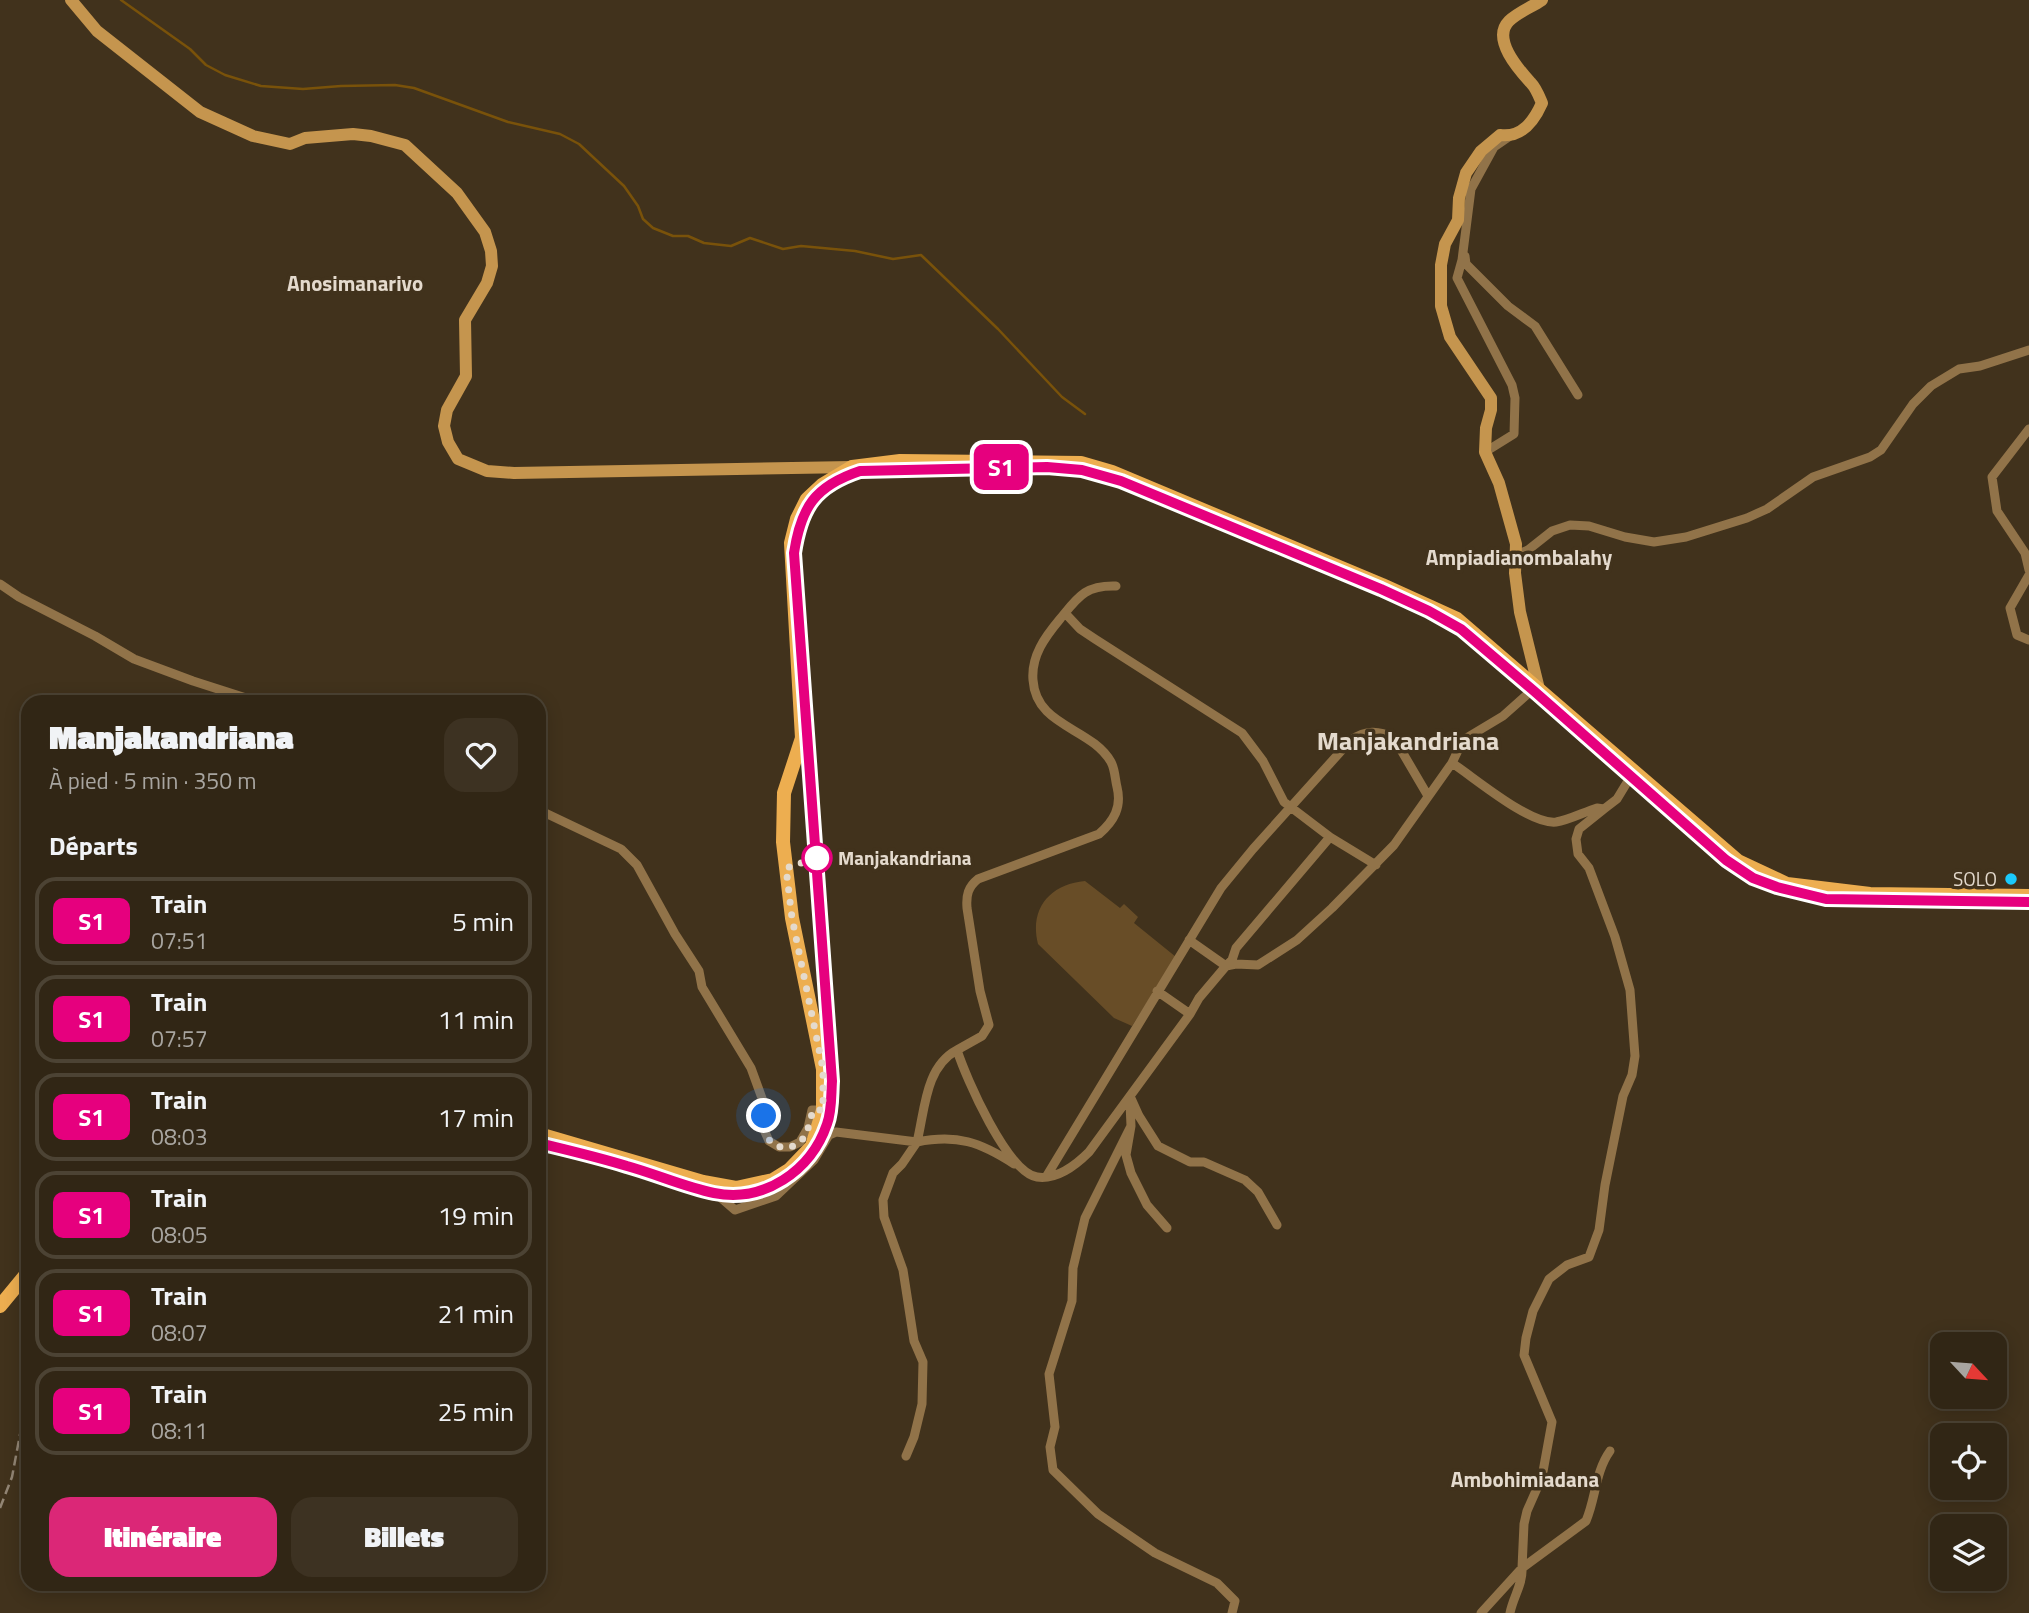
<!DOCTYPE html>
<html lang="fr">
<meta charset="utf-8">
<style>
body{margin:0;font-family:"Titillium Web",sans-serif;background:#3d3222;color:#f1f3f6;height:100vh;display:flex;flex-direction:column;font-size:26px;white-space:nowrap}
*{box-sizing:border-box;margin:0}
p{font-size:23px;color:#a8a5a0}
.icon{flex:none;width:38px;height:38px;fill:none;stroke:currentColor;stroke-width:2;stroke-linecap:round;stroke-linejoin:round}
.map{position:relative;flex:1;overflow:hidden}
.drawer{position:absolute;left:21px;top:695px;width:525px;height:896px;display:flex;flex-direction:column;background:#312615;border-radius:21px;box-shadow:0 4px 18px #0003,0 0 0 2px #4c4334}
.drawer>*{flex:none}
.badge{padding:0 14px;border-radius:10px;font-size:24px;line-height:46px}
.needle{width:46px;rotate:116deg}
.fabs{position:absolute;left:1930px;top:1332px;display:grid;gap:14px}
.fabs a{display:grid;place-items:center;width:77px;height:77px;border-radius:14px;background:#312615;box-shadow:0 4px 18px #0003,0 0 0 2px #4c4334;font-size:35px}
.you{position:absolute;width:35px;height:35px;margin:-18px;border:5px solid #fff;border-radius:50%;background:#1a73e8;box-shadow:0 0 0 10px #1a73e833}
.map>.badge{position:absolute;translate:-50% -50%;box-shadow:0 0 0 4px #fff}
h2{padding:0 28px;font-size:26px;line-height:63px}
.round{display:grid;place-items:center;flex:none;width:74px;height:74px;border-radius:21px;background:#3d3222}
.head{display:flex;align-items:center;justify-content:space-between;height:119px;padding:0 28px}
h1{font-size:33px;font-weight:800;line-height:52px}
.action{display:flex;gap:14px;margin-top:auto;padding:14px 28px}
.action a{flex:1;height:80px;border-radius:21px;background:#db2777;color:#fff;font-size:28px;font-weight:800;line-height:80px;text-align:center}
.action a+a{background:#3d3222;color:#f1f3f6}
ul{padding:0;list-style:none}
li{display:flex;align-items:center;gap:21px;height:88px;margin:0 14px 10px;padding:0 14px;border:4px solid #4c4334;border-radius:21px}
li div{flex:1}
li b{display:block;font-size:26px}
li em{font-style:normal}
li .badge{min-width:77px;font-weight:700;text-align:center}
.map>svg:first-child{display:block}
.green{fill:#684d27}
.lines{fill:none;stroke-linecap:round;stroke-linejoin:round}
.stream{stroke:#79520a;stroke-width:2.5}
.street{stroke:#917349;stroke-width:9}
.secondary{stroke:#c5954e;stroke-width:12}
.primary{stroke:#edae50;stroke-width:14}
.rail{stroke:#928574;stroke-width:2.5;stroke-dasharray:10 5;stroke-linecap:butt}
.line-casing{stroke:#fff;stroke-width:16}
.line{stroke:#e6007e;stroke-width:10}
.walk{stroke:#e4dacd;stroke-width:7;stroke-dasharray:0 12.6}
.stop-dot{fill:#fff;stroke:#e6007e;stroke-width:3.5}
.poi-dot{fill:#1bcafc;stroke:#41321c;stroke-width:2.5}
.labels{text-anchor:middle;stroke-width:7;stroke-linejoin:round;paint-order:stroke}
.stop-label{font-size:19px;font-weight:bold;fill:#e4dacd;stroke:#41321c;text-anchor:start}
.poi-label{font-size:19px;fill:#e4dacd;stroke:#41321c;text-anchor:end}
.neighbourhood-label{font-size:21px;font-weight:bold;fill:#e4dacd;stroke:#41321c}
.district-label{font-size:26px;font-weight:bold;fill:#e4dacd;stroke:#41321c}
</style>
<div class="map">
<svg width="2029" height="1613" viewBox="0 0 2029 1613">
<rect width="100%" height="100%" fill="#41321c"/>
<path class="green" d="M1085 881 1120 908 1124 904 1138 917 1134 923 1176 957 1132 1026 1114 1018 1038 944C1029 909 1050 884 1085 881Z"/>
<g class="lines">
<path class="stream" d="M121 0 190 49 206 65 225 75 261 86 303 89 341 86 395 85 414 88 508 122 560 134 579 144 624 186 638 206 643 219 653 228 673 236H688L704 243 731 246 750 238 783 249 801 246 855 251 893 259 921 255 998 329 1062 397 1085 414"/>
<path class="street" d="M1465 256 1466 264 1508 306 1535 326 1578 395
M2029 429 1992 477 1997 511 2025 553 2029 570
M1485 452 1514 434 1515 398 1512 385 1457 278 1462 260 1471 189 1494 147 1510 136
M1516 555 1528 550 1552 531 1570 525 1589 526 1625 537 1654 542 1686 537 1747 518 1767 509 1813 477 1870 457 1881 450 1913 404 1931 386 1959 369 1980 366 2029 350
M2029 575 2010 608 2017 635 2029 640
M0 584 19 597 95 636 134 659 193 681 258 702
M1065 613 1080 629 1095 639 1242 733 1263 761 1284 802 1330 837
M1452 763 1463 740 1503 716 1530 692 1539 689
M539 810 621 849 637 865 675 934 699 971 702 987 751 1068 763 1101 765 1132 769 1141 779 1147H790L800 1142 808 1128 812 1110H823
M1189 940 1226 966 1232 960 1236 948 1330 837 1376 865
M1157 991 1190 1014
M957 1050 982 1036 989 1025 980 991 967 908C966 895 968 887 978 879L1099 834C1114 821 1122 807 1117 787 1115 779 1115 769 1111 762 1091 727 1036 727 1033 680 1031 656 1045 637 1060 619 1078 597 1085 585 1116 586
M1130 1096 1139 1116 1158 1146 1190 1162H1204L1245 1180 1258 1192 1277 1225
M1130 1103 1131 1126 1126 1155 1131 1173 1147 1205 1167 1228
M1131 1126 1085 1218 1073 1268 1072 1301 1049 1374 1055 1427 1050 1447 1053 1470 1098 1514 1155 1553 1217 1583 1235 1601 1232 1613
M1046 1177 1221 888 1253 849 1351 740C1366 730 1378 730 1394 738L1428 796
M704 1183 735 1210 776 1196 814 1160 829 1135 836 1132 917 1142C925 1110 925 1067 957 1050 966 1078 1007 1172 1037 1177 1057 1180 1076 1165 1089 1152L1190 1014 1199 998 1226 966 1236 964 1258 965 1297 940 1332 908 1394 845 1452 763C1475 778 1530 825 1556 822 1569 820 1584 812 1597 808L1604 809 1617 799 1634 771
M906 1456 914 1437 922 1404 923 1362 914 1341 903 1270 884 1217 883 1200 893 1173 902 1164 917 1142C957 1134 980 1142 1014 1164
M1481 1613 1522 1568 1524 1524 1527 1511 1542 1477 1552 1422 1524 1355 1526 1338 1533 1311 1549 1279 1567 1265 1589 1257 1599 1230 1605 1185 1623 1096 1632 1075 1635 1056 1630 990 1615 937 1589 868 1578 854 1576 839 1579 829 1604 809
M1510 1613C1513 1597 1523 1584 1522 1568L1586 1521C1596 1498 1595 1472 1610 1451"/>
<path class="secondary" d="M71 0 97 31 200 112 253 136 290 144 305 138 353 134 371 136 405 145 457 193 485 232 491 251 492 266 487 283 465 320 466 376 447 410 444 426 448 442 458 459 487 471 514 473 852 467
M1539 689 1520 612 1515 573 1516 544 1499 483 1485 452 1486 428 1491 410V398L1450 337 1441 306V265L1445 244 1458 220 1459 198 1466 173 1481 151 1500 135C1522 138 1534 121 1542 103 1539 96 1536 88 1531 83 1519 70 1491 39 1509 21 1518 12 1532 7 1542 0"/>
<path class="primary" d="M539 1134 703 1182 736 1188 773 1180 789 1170 812 1146 823 1110V1069L792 918 783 842 784 793 802 738 791 543 797 519 807 499 822 485 852 467 900 461 1081 463 1112 472 1382 585 1457 619 1738 861 1787 884 1870 894 2029 896
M0 1306 28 1272"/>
<path class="rail" d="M539 1143C568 1150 598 1157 627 1166 656 1174 685 1187 714 1193 764 1203 811 1171 827 1124 832 1111 831 1095 832 1081L810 748 794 553C801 507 815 486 860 471L1047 467 1082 470 1121 481 1381 589 1429 611 1461 629 1534 691 1726 860C1758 881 1787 893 1826 899L2029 902
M0 1508 12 1477 28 1392"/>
</g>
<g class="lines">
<g class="line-casing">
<path id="line" d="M539 1143C568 1150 598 1157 627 1166 656 1174 685 1187 714 1193 764 1203 811 1171 827 1124 832 1111 831 1095 832 1081L794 553C801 507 815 486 860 471L1047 467 1082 470 1121 481 1381 589 1429 611 1461 629 1534 691 1726 860 1753 878 1777 887 1826 899 2029 902"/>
</g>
<use href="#line" class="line"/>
<path class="walk" d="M764 1116C765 1131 766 1146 783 1147 789 1148 795 1146 800 1142 808 1135 810 1120 813 1110H823V1069L792 918 786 868 817 858"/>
</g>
<circle class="stop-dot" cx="817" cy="858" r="14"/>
<circle class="poi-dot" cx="2011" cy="879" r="7"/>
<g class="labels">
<g class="stop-label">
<text x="838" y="865">Manjakandriana</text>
</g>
<g class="poi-label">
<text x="1997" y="886">SOLO</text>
</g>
<g class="neighbourhood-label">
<text x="355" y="291">Anosimanarivo</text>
<text x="1519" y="565">Ampiadianombalahy</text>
<text x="1525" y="1487">Ambohimiadana</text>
</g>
<g class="district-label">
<text x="1408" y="750">Manjakandriana</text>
</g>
</g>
</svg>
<div class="fabs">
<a><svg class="needle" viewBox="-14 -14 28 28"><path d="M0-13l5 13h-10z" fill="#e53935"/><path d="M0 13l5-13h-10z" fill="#a8a5a0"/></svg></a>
<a><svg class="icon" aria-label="locate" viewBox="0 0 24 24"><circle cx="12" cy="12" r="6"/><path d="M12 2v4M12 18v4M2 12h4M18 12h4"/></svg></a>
<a><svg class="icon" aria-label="layers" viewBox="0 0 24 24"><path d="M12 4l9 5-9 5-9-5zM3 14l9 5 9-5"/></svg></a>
</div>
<div class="you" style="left:764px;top:1116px"></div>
<b class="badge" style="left:1001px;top:467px;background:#e6007e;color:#fff">S1</b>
<section class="drawer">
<div class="head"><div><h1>Manjakandriana</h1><p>À pied · 5 min · 350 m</p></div><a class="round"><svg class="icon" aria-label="heart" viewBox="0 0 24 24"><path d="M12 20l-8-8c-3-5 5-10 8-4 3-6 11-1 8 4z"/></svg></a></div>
<h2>Départs</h2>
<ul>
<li><span class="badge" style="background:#e6007e;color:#fff">S1</span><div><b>Train</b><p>07:51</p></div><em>5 min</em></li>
<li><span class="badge" style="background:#e6007e;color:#fff">S1</span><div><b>Train</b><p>07:57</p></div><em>11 min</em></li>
<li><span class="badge" style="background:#e6007e;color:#fff">S1</span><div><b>Train</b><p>08:03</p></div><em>17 min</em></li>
<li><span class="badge" style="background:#e6007e;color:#fff">S1</span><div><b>Train</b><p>08:05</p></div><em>19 min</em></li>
<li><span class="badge" style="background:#e6007e;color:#fff">S1</span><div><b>Train</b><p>08:07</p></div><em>21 min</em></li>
<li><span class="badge" style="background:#e6007e;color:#fff">S1</span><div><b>Train</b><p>08:11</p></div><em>25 min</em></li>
</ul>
<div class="action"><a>Itinéraire</a><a>Billets</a></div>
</section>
</div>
